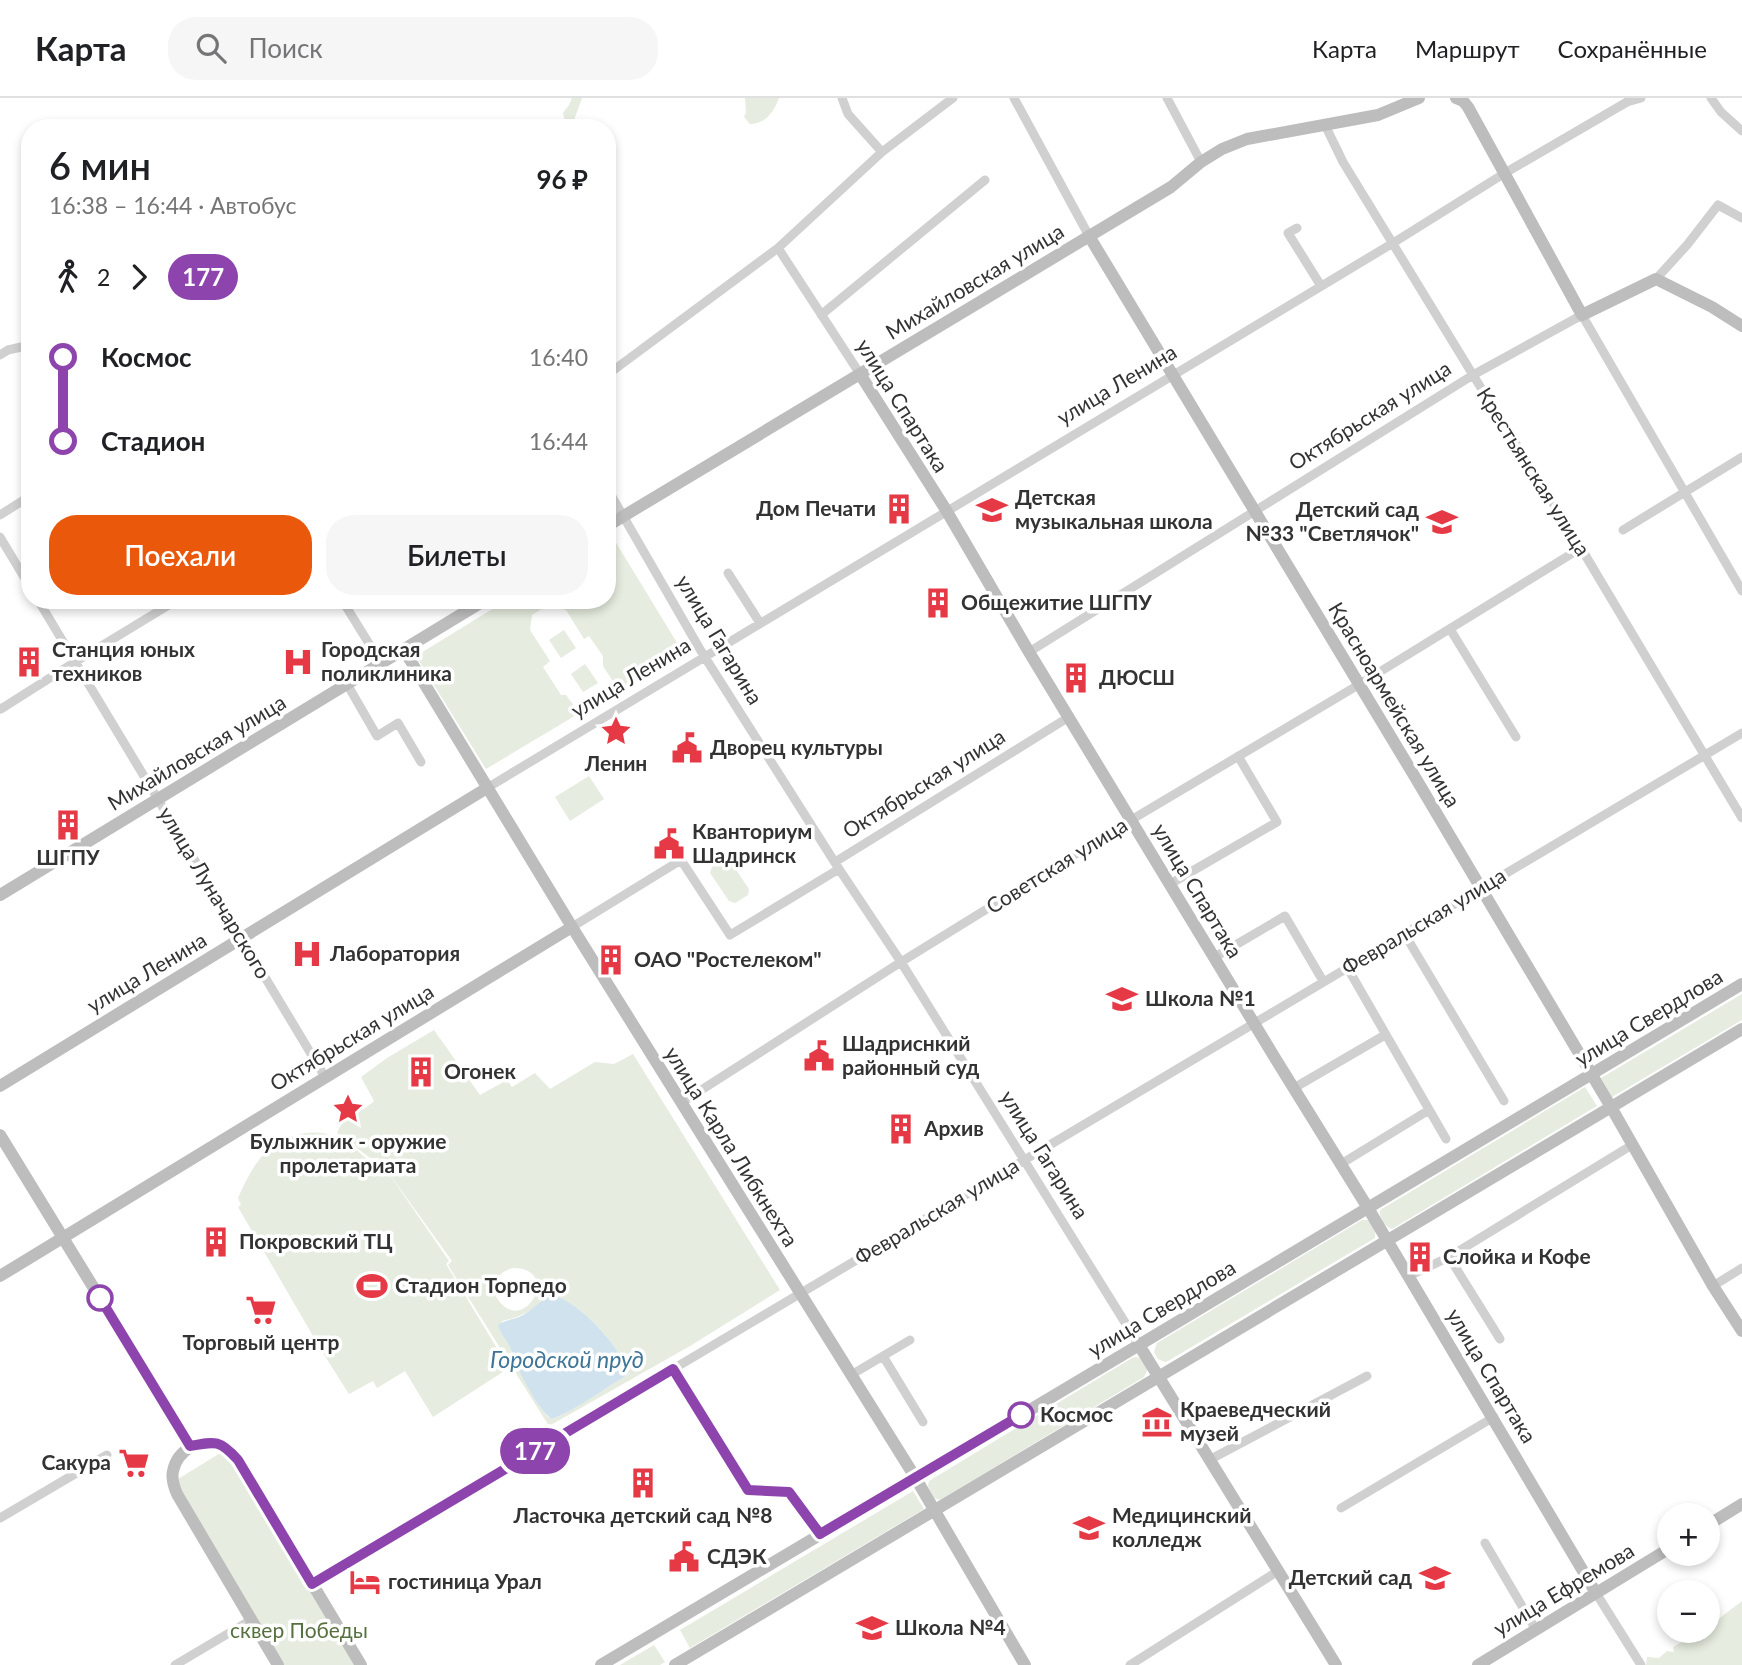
<!DOCTYPE html>
<html lang="ru">
<meta charset="utf-8">
<style>
body{margin:0;font-family:Lato,sans-serif;background:#f6f6f6;color:#202124;height:100vh;display:flex;flex-direction:column;font-size:26px;white-space:nowrap}
*{box-sizing:border-box;margin:0}
p{font-size:23px;color:#757577}
.icon{flex:none;width:38px;height:38px;fill:none;stroke:currentColor;stroke-width:2;stroke-linecap:round;stroke-linejoin:round}
.map{position:relative;flex:1;overflow:hidden}
.details{position:absolute;left:21px;top:21px;width:595px;height:490px;display:flex;flex-direction:column;background:#fff;border-radius:28px;box-shadow:0 4px 10px #0003}
.details>*{flex:none}
.badge{padding:0 14px;border-radius:23px;font-size:24px;line-height:46px}
.tools{position:absolute;left:1657px;top:1405px;display:grid;gap:14px}
.tools a{display:grid;place-items:center;width:63px;height:63px;border-radius:50%;background:#fff;box-shadow:0 4px 10px #0003;font-size:35px}
.map>.badge{position:absolute;translate:-50% -50%;box-shadow:0 0 0 4px #fff}
.legs{display:flex;align-items:center;gap:10px;height:77px;padding:0 28px;font-size:23px}
.legs p{margin-inline-start:auto}
.summary{display:flex;align-items:center;justify-content:space-between;height:119px;padding:0 28px}
h1{font-size:38px;font-weight:600;line-height:52px}
.cta{display:flex;gap:14px;margin-top:auto;padding:14px 28px}
.cta a{flex:1;height:80px;border-radius:28px;background:#ea580c;color:#fff;font-size:28px;font-weight:600;line-height:80px;text-align:center}
.cta a+a{background:#f6f6f6;color:#202124}
ul{padding:0 28px;list-style:none}
li{display:flex;align-items:center;gap:24px;height:84px;font-size:26px}
li i{display:grid;place-items:center;width:10px;height:100%;margin:0 9px;background:currentColor}
li i::after{content:'';width:18px;height:18px;margin:-9px;border:5px solid;border-radius:50%;background:#fff}
li p{margin-inline-start:auto}
li:first-child i{background:linear-gradient(#0000 50%,currentColor 0)}
li:last-child i{background:linear-gradient(currentColor 50%,#0000 0)}
header{display:flex;align-items:center;gap:42px;box-sizing:border-box;height:98px;padding:0 35px;background:#fff;border-bottom:2px solid #e0e0e0}
header strong{font-size:33px}
nav{display:flex;gap:38px;margin-inline-start:auto;font-size:24px}
.search{width:490px;height:63px;background:#f6f6f6;display:flex;align-items:center;gap:18px;box-sizing:border-box;padding:0 24px;border-radius:28px;color:#757577;font-size:26px}
.map>svg:first-child{display:block}
.green{fill:#e6ecdf;fill-rule:evenodd}
.water{fill:#cfe2ee}
.lines{fill:none;stroke-linecap:round;stroke-linejoin:round}
.street{stroke:#d0d0d0;stroke-width:9}
.secondary{stroke:#bdbdbd;stroke-width:12}
.line-1-casing{stroke:#fff;stroke-width:16}
.line-1{stroke:#8e44ad;stroke-width:10}
.stop-1-dot{fill:#fff;stroke:#8e44ad;stroke-width:3.5}
.labels{text-anchor:middle;stroke-width:7;stroke-linejoin:round;paint-order:stroke}
.street-label{font-size:21px;fill:#333;stroke:#fff}
.poi-label{font-size:21px;font-weight:bold;fill:#333;stroke:#fff;text-anchor:start}
.stop-label{font-size:21px;font-weight:bold;fill:#333;stroke:#fff;text-anchor:start}
.park-label{font-size:21px;fill:#56703f;stroke:#fff}
.water-label{font-size:23px;font-style:italic;fill:#3f7597;stroke:#fff}
</style>
<header>
<strong>Карта</strong>
<div class="search"><svg class="icon" aria-label="search" viewBox="0 0 24 24"><circle cx="10" cy="10" r="6"/><path d="M15 15l6 6"/></svg>Поиск</div>
<nav><a>Карта</a><a>Маршрут</a><a>Сохранённые</a></nav>
</header>
<div class="map">
<svg width="1742" height="1567" viewBox="0 0 1742 1567">
<rect width="100%" height="100%" fill="#fff"/>
<path class="green" d="M572 0H582L573 25 566 27 563 15 569 7Z
M745 0H779C774 14 765 26 750 26L744 19 746 14Z
M612 438 682 553 608 597 607 593 614 585 603 568V558L589 538 584 541 566 512 548 507 532 517 530 532 550 563 543 569 561 597H566L575 609 585 606 588 610 486 671 416 558 507 502H607V441Z
M564 532 576 550 561 560 549 542Z
M585 566 598 585 583 594 571 576Z
M589 678 604 701 570 723 555 699Z
M723 761H727L730 763 749 791 748 797 735 805 729 803 710 775 712 769Z
M1742 896V922L1612 999 1601 980Z
M434 932 480 997 507 982 512 989 535 975 550 991 595 964 614 966 633 956 780 1192 690 1248 549 1328 448 1167 452 1163 383 1067 449 1163 446 1166 509 1270 433 1319 405 1273 377 1290 373 1283 349 1296 323 1255 238 1109 241 1107 238 1100C245 1084 254 1065 267 1053 286 1037 315 1028 338 1040 350 1046 359 1054 369 1063L379 1061V1060H370L337 1035C343 1018 362 1015 374 1003L361 979 387 960ZM513 1170C562 1170 525 1237 499 1203 488 1189 498 1173 513 1170ZM548 1198C554 1200 562 1202 569 1205 593 1218 618 1250 630 1275 625 1280 617 1282 611 1287 592 1300 574 1312 552 1321L547 1318 540 1309 515 1264 510 1248 500 1233 502 1223C520 1219 535 1213 548 1198Z
M1585 989 1597 1008 1392 1131C1385 1129 1379 1120 1380 1112Z
M1362 1122H1368C1373 1128 1376 1132 1375 1140L1168 1263 1165 1264 1158 1261 1154 1254 1157 1245Z
M1136 1259 1141 1260 1148 1271 1144 1279 940 1402 934 1400 928 1388 929 1383 1132 1260Z
M227 1351 361 1567H278L173 1384Z
M913 1393 924 1411 690 1550 680 1532Z
M1742 1503V1567H1646L1647 1559 1659 1560 1667 1553 1674 1554 1673 1549 1701 1533H1708V1529Z
M654 1547 665 1564 660 1567H620Z"/>
<path class="water" d="M553 1197C585 1208 615 1245 630 1274 625 1280 618 1282 611 1287 592 1300 574 1312 552 1321 540 1315 521 1277 515 1263 513 1258 512 1252 509 1247 505 1240 500 1235 498 1227 504 1222 511 1222 519 1219 532 1214 543 1199 553 1197Z"/>
<g class="lines">
<path class="street" d="M842 0 848 16 882 54
M1014 0 1089 138
M1167 0 1201 64
M1711 0 1721 14 1742 33
M1325 27 1343 64 1473 277 1581 450 1742 720
M1297 130 1288 135 1321 188
M778 150 860 276
M1656 181 1687 147 1718 107 1742 120
M821 217 985 82
M0 257 8 252 30 247
M607 277 778 150 882 54 953 0
M607 390 701 553 839 771 901 864 1139 1247
M0 417 30 398
M1623 432 1742 359
M0 439 30 489
M728 475 760 525
M38 502 325 979
M342 502 381 565
M1450 531 1516 639
M1029 554 1473 277 1582 217 1742 493
M347 586 377 638 398 625 421 664
M0 610 1 611 75 564 177 502
M487 690 1393 145 1505 75 1627 4 1641 0
M835 764 1069 619
M1170 786 1277 724 1238 658
M572 829 681 762 730 837 839 771
M1404 835 1504 1003
M1215 859 1285 818 1323 883
M1347 869 1446 1041
M1294 990 1385 937
M681 1005 901 864 1131 722 1360 586 1581 450
M1341 1066 1429 1012
M1449 1159 1500 1241
M1409 1178 1449 1159 1632 1047
M1713 1188 1742 1170
M883 1258 923 1324
M673 1271 748 1392 789 1394 819 1436
M851 1277 910 1242
M1211 1361 1367 1278
M1341 1410 1494 1319
M0 1420 107 1357
M1485 1445 1536 1532
M312 1486 1742 635
M1596 1495 1641 1567
M175 1567 251 1522
M1130 1567 1278 1473"/>
<path class="secondary" d="M1456 0 1463 3 1468 9 1582 217 1656 181 1712 209 1742 228
M1089 138 1412 674 1611 1009 1713 1188 1742 1233
M860 276 946 412 1029 554 1275 960 1368 1110 1596 1495
M607 428 1171 89 1201 64 1222 51 1247 41 1378 17 1419 0
M404 552 572 829 915 1379 1025 1567
M0 797 485 502
M0 988 487 690
M0 1037 190 1347
M0 1178 572 829
M1139 1247 1336 1567
M1708 1427 1742 1406
M278 1567 177 1396C174 1389 171 1381 173 1373 177 1353 201 1337 221 1347 228 1350 233 1357 238 1362L361 1567
M601 1567 1139 1247 1742 886
M675 1567 1742 931
M1478 1567 1670 1450"/>
</g>
<g class="lines">
<g class="line-1-casing">
<path id="line-1" d="M100 1200 190 1348C216 1343 220 1342 238 1362L312 1486 673 1271 748 1392 789 1394 820 1436 1021 1317"/>
</g>
<use href="#line-1" class="line-1"/>
</g>
<defs>
<g id="building-bare" transform="scale(2.415)"><path d="M-4-6H4V6H1V3H-1V6H-4ZM-2.5-4.3h1.7v1.8h-1.7ZM.8-4.3h1.7v1.8H.8ZM-2.5-1h1.7V.8h-1.7ZM.8-1h1.7V.8H.8Z" fill="#e63946" stroke="#fff" stroke-width="2.5" paint-order="stroke"/></g>
<g id="school-bare" transform="scale(2.415)"><path d="M0-5L7-2L0 1L-7-2ZM-4 1L0 2.5L4 1V4Q0 6-4 4Z" fill="#e63946" stroke="#fff" stroke-width="2.5" paint-order="stroke"/></g>
<g id="hospital-bare" transform="scale(2.415)"><path d="M-5-5h3v3.5h4V-5h3V5h-3V1.5h-4V5h-3Z" fill="#e63946" stroke="#fff" stroke-width="2.5" paint-order="stroke"/></g>
<g id="sight-bare" transform="scale(2.415)"><path d="M0-6L1.8-2.2L6-1.7L2.9 1.2L3.7 5.4L0 3.3L-3.7 5.4L-2.9 1.2L-6-1.7L-1.8-2.2Z" fill="#e63946" stroke="#fff" stroke-width="2.5" paint-order="stroke"/></g>
<g id="civic-bare" transform="scale(2.415)"><path d="M-.6-6.5H3V-4.5H.6V-3L4-1V1h2V6H-6V1h2V-1L-.6-3ZM-1.2 2.5V6h2.4V2.5Z" fill="#e63946" stroke="#fff" stroke-width="2.5" paint-order="stroke"/></g>
<g id="stadium-bare" transform="scale(2.415)"><path d="M0-5a6.5 5 0 1 0 0 10a6.5 5 0 1 0 0-10ZM-3.5-1.8h7v3.6h-7Z" fill="#e63946" stroke="#fff" stroke-width="2.5" paint-order="stroke"/></g>
<g id="supermarket-bare" transform="scale(2.415)"><path d="M-6-5.5h2.5l.6 2H6L4.5 2H-2.5L-4.4-4H-6ZM-1.5 3.2a1.3 1.3 0 1 0 .1 0ZM3 3.2a1.3 1.3 0 1 0 .1 0Z" fill="#e63946" stroke="#fff" stroke-width="2.5" paint-order="stroke"/></g>
<g id="museum-bare" transform="scale(2.415)"><path d="M0-6L6-3V-2H-6V-3ZM-5-1h2V3h-2ZM-1-1h2V3h-2ZM3-1h2V3H3ZM-6 4H6V6H-6Z" fill="#e63946" stroke="#fff" stroke-width="2.5" paint-order="stroke"/></g>
<g id="university-bare" transform="scale(2.415)"><path d="M0-5L7-2L0 1L-7-2ZM-4 1L0 2.5L4 1V4Q0 6-4 4Z" fill="#e63946" stroke="#fff" stroke-width="2.5" paint-order="stroke"/></g>
<g id="hotel-bare" transform="scale(2.415)"><path d="M-6-4.5h1.5V1H6V5H4.5V3h-9V5H-6ZM-4 0a1.8 1.8 0 1 1 3.6 0ZM.5 0V-2.5h3Q6-2.5 6 0Z" fill="#e63946" stroke="#fff" stroke-width="2.5" paint-order="stroke"/></g>
</defs>
<g fill-rule="evenodd">
<use href="#building-bare" x="899" y="411"/>
<use href="#school-bare" x="992" y="412"/>
<use href="#school-bare" x="1442" y="424"/>
<use href="#building-bare" x="938" y="505"/>
<use href="#building-bare" x="29" y="564"/>
<use href="#hospital-bare" x="298" y="564"/>
<use href="#building-bare" x="1076" y="580"/>
<use href="#sight-bare" x="616" y="633"/>
<use href="#civic-bare" x="687" y="650"/>
<use href="#building-bare" x="68" y="727"/>
<use href="#civic-bare" x="669" y="746"/>
<use href="#hospital-bare" x="307" y="856"/>
<use href="#building-bare" x="611" y="862"/>
<use href="#school-bare" x="1122" y="901"/>
<use href="#civic-bare" x="819" y="958"/>
<use href="#building-bare" x="421" y="974"/>
<use href="#sight-bare" x="348" y="1011"/>
<use href="#building-bare" x="901" y="1031"/>
<use href="#building-bare" x="216" y="1144"/>
<use href="#building-bare" x="1420" y="1159"/>
<use href="#stadium-bare" x="372" y="1188"/>
<use href="#supermarket-bare" x="261" y="1212"/>
<use href="#museum-bare" x="1157" y="1324"/>
<use href="#supermarket-bare" x="134" y="1365"/>
<use href="#building-bare" x="643" y="1385"/>
<use href="#university-bare" x="1089" y="1430"/>
<use href="#civic-bare" x="684" y="1459"/>
<use href="#school-bare" x="1435" y="1480"/>
<use href="#hotel-bare" x="365" y="1484"/>
<use href="#school-bare" x="872" y="1530"/>
</g>
<g class="stop-1-dot">
<circle cx="100" cy="1200" r="12"/>
<circle cx="1021" cy="1317" r="12"/>
</g>
<g class="labels">
<g class="street-label">
<text transform="translate(975 184) rotate(-31)" y="7">Михайловская улица</text>
<text transform="translate(1117 287) rotate(-31)" y="7">улица Ленина</text>
<text transform="translate(902 308) rotate(58)" y="7">улица Спартака</text>
<text transform="translate(1370 318) rotate(-32)" y="7">Октябрьская улица</text>
<text transform="translate(1533 374) rotate(58)" y="7">Крестьянская улица</text>
<text transform="translate(719 542) rotate(59)" y="7">улица Гагарина</text>
<text transform="translate(631 580) rotate(-31)" y="7">улица Ленина</text>
<text transform="translate(1394 607) rotate(59)" y="7">Красноармейская улица</text>
<text transform="translate(197 655) rotate(-31)" y="7">Михайловская улица</text>
<text transform="translate(924 686) rotate(-32)" y="7">Октябрьская улица</text>
<text transform="translate(1057 768) rotate(-32)" y="7">Советская улица</text>
<text transform="translate(1197 793) rotate(59)" y="7">улица Спартака</text>
<text transform="translate(214 795) rotate(59)" y="7">улица Луначарского</text>
<text transform="translate(1424 824) rotate(-31)" y="7">Февральская улица</text>
<text transform="translate(147 875) rotate(-31)" y="7">улица Ленина</text>
<text transform="translate(1649 920) rotate(-31)" y="7">улица Свердлова</text>
<text transform="translate(352 940) rotate(-31)" y="7">Октябрьская улица</text>
<text transform="translate(731 1049) rotate(58)" y="7">улица Карла Либкнехта</text>
<text transform="translate(1044 1057) rotate(58)" y="7">улица Гагарина</text>
<text transform="translate(937 1114) rotate(-31)" y="7">Февральская улица</text>
<text transform="translate(1162 1211) rotate(-31)" y="7">улица Свердлова</text>
<text transform="translate(1491 1278) rotate(59)" y="7">улица Спартака</text>
<text transform="translate(1564 1492) rotate(-31)" y="7">улица Ефремова</text>
</g>
<g class="poi-label">
<text x="1015" y="407">Детская<tspan x="1015" dy="24">музыкальная школа</tspan></text>
<text x="876" y="418" text-anchor="end">Дом Печати</text>
<text x="1419" y="419" text-anchor="end">Детский сад<tspan x="1419" dy="24">№33 "Светлячок"</tspan></text>
<text x="961" y="512">Общежитие ШГПУ</text>
<text x="52" y="559">Станция юных<tspan x="52" dy="24">техников</tspan></text>
<text x="321" y="559">Городская<tspan x="321" dy="24">поликлиника</tspan></text>
<text x="1099" y="587">ДЮСШ</text>
<text x="710" y="657">Дворец культуры</text>
<text x="616" y="673" text-anchor="middle">Ленин</text>
<text x="692" y="741">Кванториум<tspan x="692" dy="24">Шадринск</tspan></text>
<text x="68" y="767" text-anchor="middle">ШГПУ</text>
<text x="330" y="863">Лаборатория</text>
<text x="634" y="869">ОАО "Ростелеком"</text>
<text x="1145" y="908">Школа №1</text>
<text x="842" y="953">Шадриснкий<tspan x="842" dy="24">районный суд</tspan></text>
<text x="444" y="981">Огонек</text>
<text x="924" y="1038">Архив</text>
<text x="348" y="1051" text-anchor="middle">Булыжник - оружие<tspan x="348" dy="24">пролетариата</tspan></text>
<text x="239" y="1151">Покровский ТЦ</text>
<text x="1443" y="1166">Слойка и Кофе</text>
<text x="395" y="1195">Стадион Торпедо</text>
<text x="261" y="1252" text-anchor="middle">Торговый центр</text>
<text x="1180" y="1319">Краеведческий<tspan x="1180" dy="24">музей</tspan></text>
<text x="111" y="1372" text-anchor="end">Сакура</text>
<text x="643" y="1425" text-anchor="middle">Ласточка детский сад №8</text>
<text x="1112" y="1425">Медицинский<tspan x="1112" dy="24">колледж</tspan></text>
<text x="707" y="1466">СДЭК</text>
<text x="1412" y="1487" text-anchor="end">Детский сад</text>
<text x="388" y="1491">гостиница Урал</text>
<text x="895" y="1537">Школа №4</text>
</g>
<g class="stop-label">
<text x="1040" y="1324">Космос</text>
</g>
<g class="park-label">
<text x="299" y="1540">сквер Победы</text>
</g>
<g class="water-label">
<text x="567" y="1270">Городской пруд</text>
</g>
</g>
</svg>
<div class="tools">
<a>+</a>
<a>−</a>
</div>
<b class="badge" style="left:535px;top:1353px;background:#8e44ad;color:#fff">177</b>
<section class="details">
<div class="summary"><div><h1>6 мин</h1><p>16:38 – 16:44 · Автобус</p></div><b>96 ₽</b></div>
<div class="legs"><svg class="icon" aria-label="walk" viewBox="0 0 24 24"><circle cx="13" cy="4" r="2"/><path d="M13 8l-2 6 4 7M11 14l-3 7M7 12l3-4h3l4 4"/></svg>2<svg class="icon" aria-label="forward" viewBox="0 0 24 24"><path d="M9 5l7 7-7 7"/></svg><b class="badge" style="background:#8e44ad;color:#fff">177</b></div>
<ul>
<li><i style="color:#8e44ad"></i><b>Космос</b><p>16:40</p></li>
<li><i style="color:#8e44ad"></i><b>Стадион</b><p>16:44</p></li>
</ul>
<div class="cta"><a>Поехали</a><a>Билеты</a></div>
</section>
</div>
